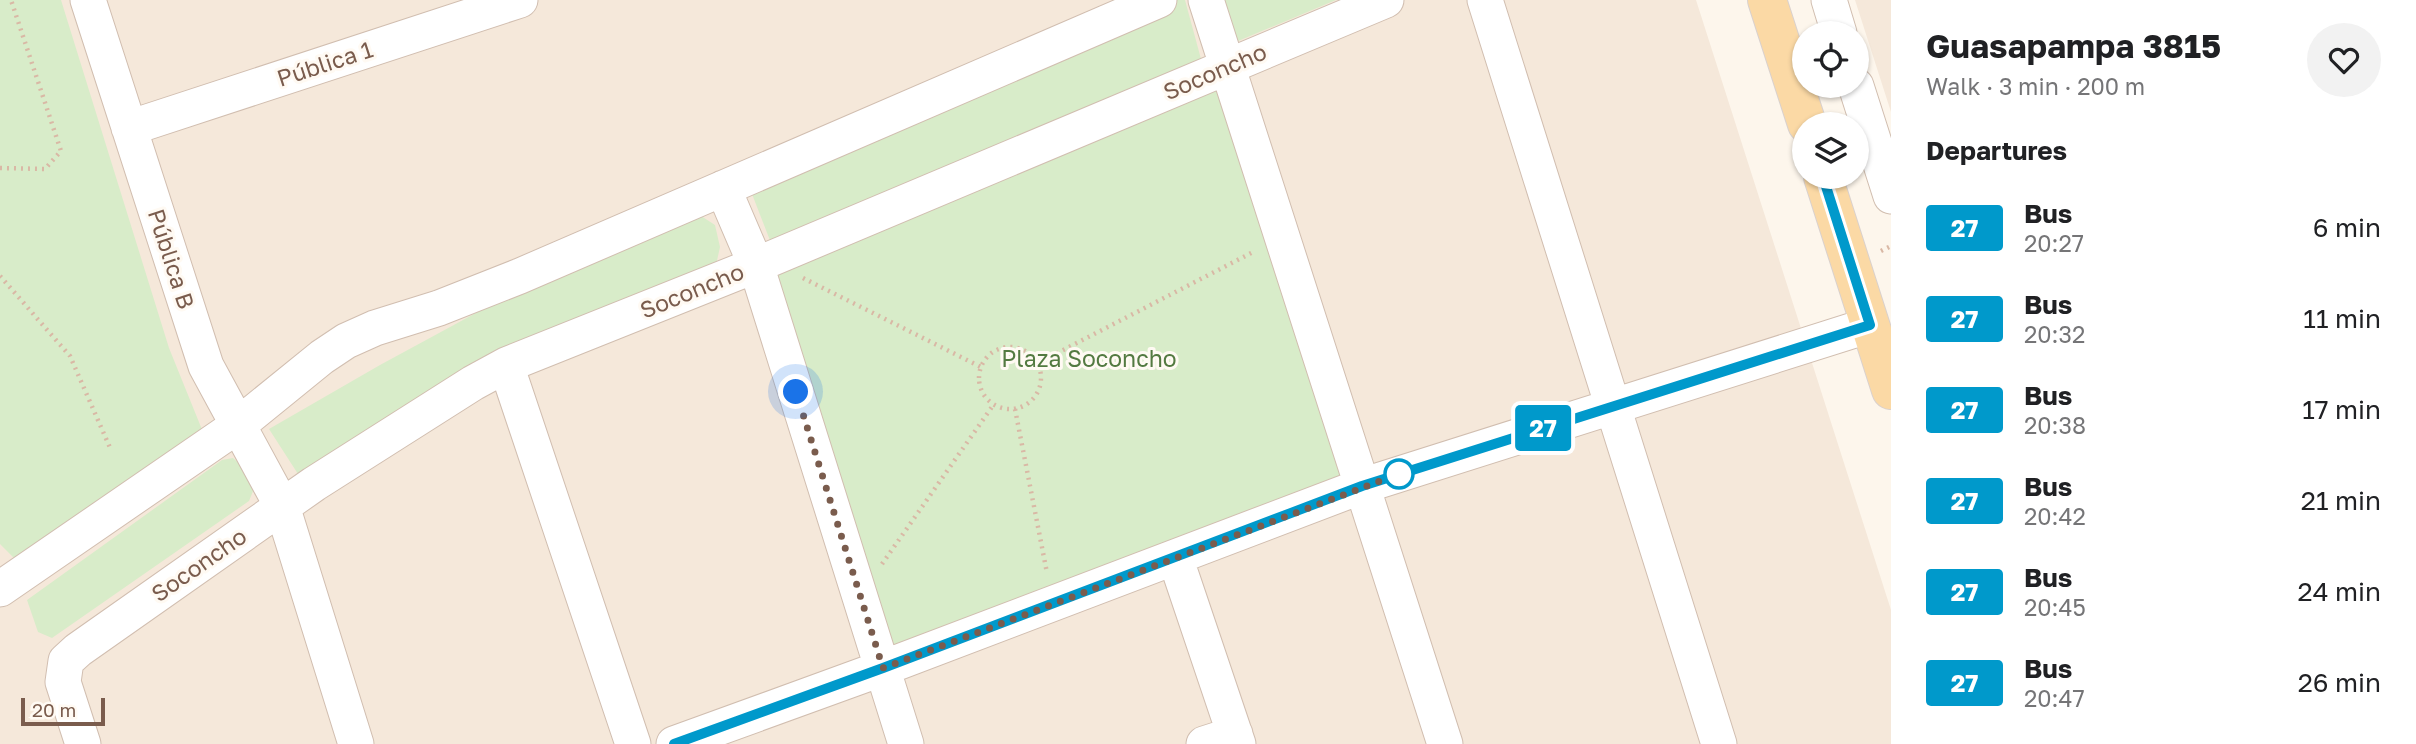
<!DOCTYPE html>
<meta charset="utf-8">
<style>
body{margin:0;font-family:"Golos Text",sans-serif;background:#f2f2f2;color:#202124;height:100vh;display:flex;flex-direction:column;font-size:26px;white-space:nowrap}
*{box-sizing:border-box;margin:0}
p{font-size:23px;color:#757577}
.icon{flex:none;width:38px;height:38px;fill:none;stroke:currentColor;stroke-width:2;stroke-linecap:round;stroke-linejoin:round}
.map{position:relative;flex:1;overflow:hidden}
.drawer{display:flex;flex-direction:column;background:#fff;width:525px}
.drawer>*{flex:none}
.badge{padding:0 14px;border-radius:5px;font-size:24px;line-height:46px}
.tools{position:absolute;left:1792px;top:21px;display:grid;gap:14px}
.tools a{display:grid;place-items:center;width:77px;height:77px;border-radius:50%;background:#fff;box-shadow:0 2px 5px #0004;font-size:35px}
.scale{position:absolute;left:21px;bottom:18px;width:84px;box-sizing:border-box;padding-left:7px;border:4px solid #7a5c4d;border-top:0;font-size:19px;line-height:24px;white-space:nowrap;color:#7a5c4d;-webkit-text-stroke:5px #fffaf3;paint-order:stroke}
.you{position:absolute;width:35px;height:35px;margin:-18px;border:5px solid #fff;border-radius:50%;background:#1a73e8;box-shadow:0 0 0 10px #1a73e833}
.map>.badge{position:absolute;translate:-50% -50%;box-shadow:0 0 0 4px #fff}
h2{padding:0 35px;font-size:26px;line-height:63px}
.round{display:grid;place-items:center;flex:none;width:74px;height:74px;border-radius:37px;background:#f2f2f2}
.overview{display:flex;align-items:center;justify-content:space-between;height:119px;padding:0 35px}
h1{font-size:33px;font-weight:700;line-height:52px}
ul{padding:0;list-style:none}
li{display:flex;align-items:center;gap:21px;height:91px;padding:0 35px}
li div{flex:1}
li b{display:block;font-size:26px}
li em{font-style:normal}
li .badge{min-width:77px;font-weight:700;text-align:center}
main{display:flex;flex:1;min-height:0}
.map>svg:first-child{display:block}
.residential{fill:#f5e8da}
.green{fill:#d8ecc9}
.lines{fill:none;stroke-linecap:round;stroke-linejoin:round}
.minor-casing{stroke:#d1beb0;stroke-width:37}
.major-casing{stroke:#dad1cd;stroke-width:40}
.path{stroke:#d9b8a5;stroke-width:4.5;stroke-dasharray:2 5;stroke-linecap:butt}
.minor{stroke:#fff;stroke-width:35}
.major{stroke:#fbd9a5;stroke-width:38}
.line-casing{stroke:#fff;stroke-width:16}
.line{stroke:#0099cb;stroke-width:10}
.walk{stroke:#7a5c4d;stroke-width:7;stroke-dasharray:0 12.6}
.stop-dot{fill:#fff;stroke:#0099cb;stroke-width:3.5}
.labels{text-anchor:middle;stroke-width:6;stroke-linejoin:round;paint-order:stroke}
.street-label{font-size:23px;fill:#7a5c4d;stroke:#fffaf3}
.park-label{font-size:23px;fill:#537a41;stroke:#fffaf3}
</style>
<main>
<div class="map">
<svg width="1891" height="744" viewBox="0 0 1891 744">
<rect width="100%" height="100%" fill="#fdf6ec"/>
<path class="residential" d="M0 0H1696L1891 610V744H0Z
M1855 0H1891V112Z"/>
<path class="green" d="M0 0H61L169 348 205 437 14 558 0 544Z
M1168 0H1185L1201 59 771 243 752 194Z
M1202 0H1336L1219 49Z
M1227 67 1362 486 883 668 756 265Z
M698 214 715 225 720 247 716 265 298 474 269 429 380 365 513 293Z
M233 458 249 472 253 491 249 501 52 638 38 632 27 600 222 460Z"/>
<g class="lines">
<g class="minor-casing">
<path id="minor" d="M88 0 206 366 282 506 356 744
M1206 0 1445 744
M1485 0 1719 744
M1829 0 1839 33
M1856 86 1891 196
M129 128 520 0
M723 188 756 265 906 744
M506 365 633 744
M1175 557 1238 744
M0 589 237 426 322 357 346 341 375 328 439 308 520 276 1159 0
M83 744 63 682 66 661 78 650 314 484 473 383 506 365 756 265 1386 0
M674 744 883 668 1362 486 1870 325
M1204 744 1235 734"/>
</g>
<g class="major-casing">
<path id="major" d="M1767 0 1807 124
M1823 177 1891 390"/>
</g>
<path class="path" d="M0 168 45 169 61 151 11 0
M1881 251 1891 246
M0 276 70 356 111 450
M803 278 981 367
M979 378a31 31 0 1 1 62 0a31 31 0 1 1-62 0Z
M1038 363 1255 251
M1015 409 1047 573
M882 564 994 404"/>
<use href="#minor" class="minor"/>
<use href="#major" class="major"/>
</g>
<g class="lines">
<g class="line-casing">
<path id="line" d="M674 744 883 668 1362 486 1870 325 1823 177"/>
</g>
<use href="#line" class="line"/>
<path class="walk" d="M796 392 883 668 1399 474"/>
</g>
<circle class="stop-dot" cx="1399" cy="474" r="14"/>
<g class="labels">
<g class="street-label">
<text transform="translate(325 64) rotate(-18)" y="8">Pública 1</text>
<text transform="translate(1215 72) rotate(-23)" y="8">Soconcho</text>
<text transform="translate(171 259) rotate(72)" y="8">Pública B</text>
<text transform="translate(692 291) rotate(-22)" y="8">Soconcho</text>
<text transform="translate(199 565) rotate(-35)" y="8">Soconcho</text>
</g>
<g class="park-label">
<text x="1089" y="367">Plaza Soconcho</text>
</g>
</g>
</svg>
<div class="tools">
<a><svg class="icon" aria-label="locate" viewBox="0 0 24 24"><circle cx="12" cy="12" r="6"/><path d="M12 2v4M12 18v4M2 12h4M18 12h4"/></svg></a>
<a><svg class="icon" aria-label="layers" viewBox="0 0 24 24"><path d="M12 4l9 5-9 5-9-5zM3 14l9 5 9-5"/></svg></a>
</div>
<div class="scale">20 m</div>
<div class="you" style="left:796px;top:392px"></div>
<b class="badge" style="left:1543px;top:428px;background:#0099cb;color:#fff">27</b>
</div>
<section class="drawer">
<div class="overview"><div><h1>Guasapampa 3815</h1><p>Walk · 3 min · 200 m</p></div><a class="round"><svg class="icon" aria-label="heart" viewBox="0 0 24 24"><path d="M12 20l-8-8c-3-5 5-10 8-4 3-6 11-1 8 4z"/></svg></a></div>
<h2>Departures</h2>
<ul>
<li><span class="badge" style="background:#0099cb;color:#fff">27</span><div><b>Bus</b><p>20:27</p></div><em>6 min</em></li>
<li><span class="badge" style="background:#0099cb;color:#fff">27</span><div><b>Bus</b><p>20:32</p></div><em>11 min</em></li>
<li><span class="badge" style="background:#0099cb;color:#fff">27</span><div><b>Bus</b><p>20:38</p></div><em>17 min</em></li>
<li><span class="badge" style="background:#0099cb;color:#fff">27</span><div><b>Bus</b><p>20:42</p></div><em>21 min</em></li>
<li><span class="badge" style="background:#0099cb;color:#fff">27</span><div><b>Bus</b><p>20:45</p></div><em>24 min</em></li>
<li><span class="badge" style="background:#0099cb;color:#fff">27</span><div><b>Bus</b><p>20:47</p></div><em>26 min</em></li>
</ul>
</section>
</main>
